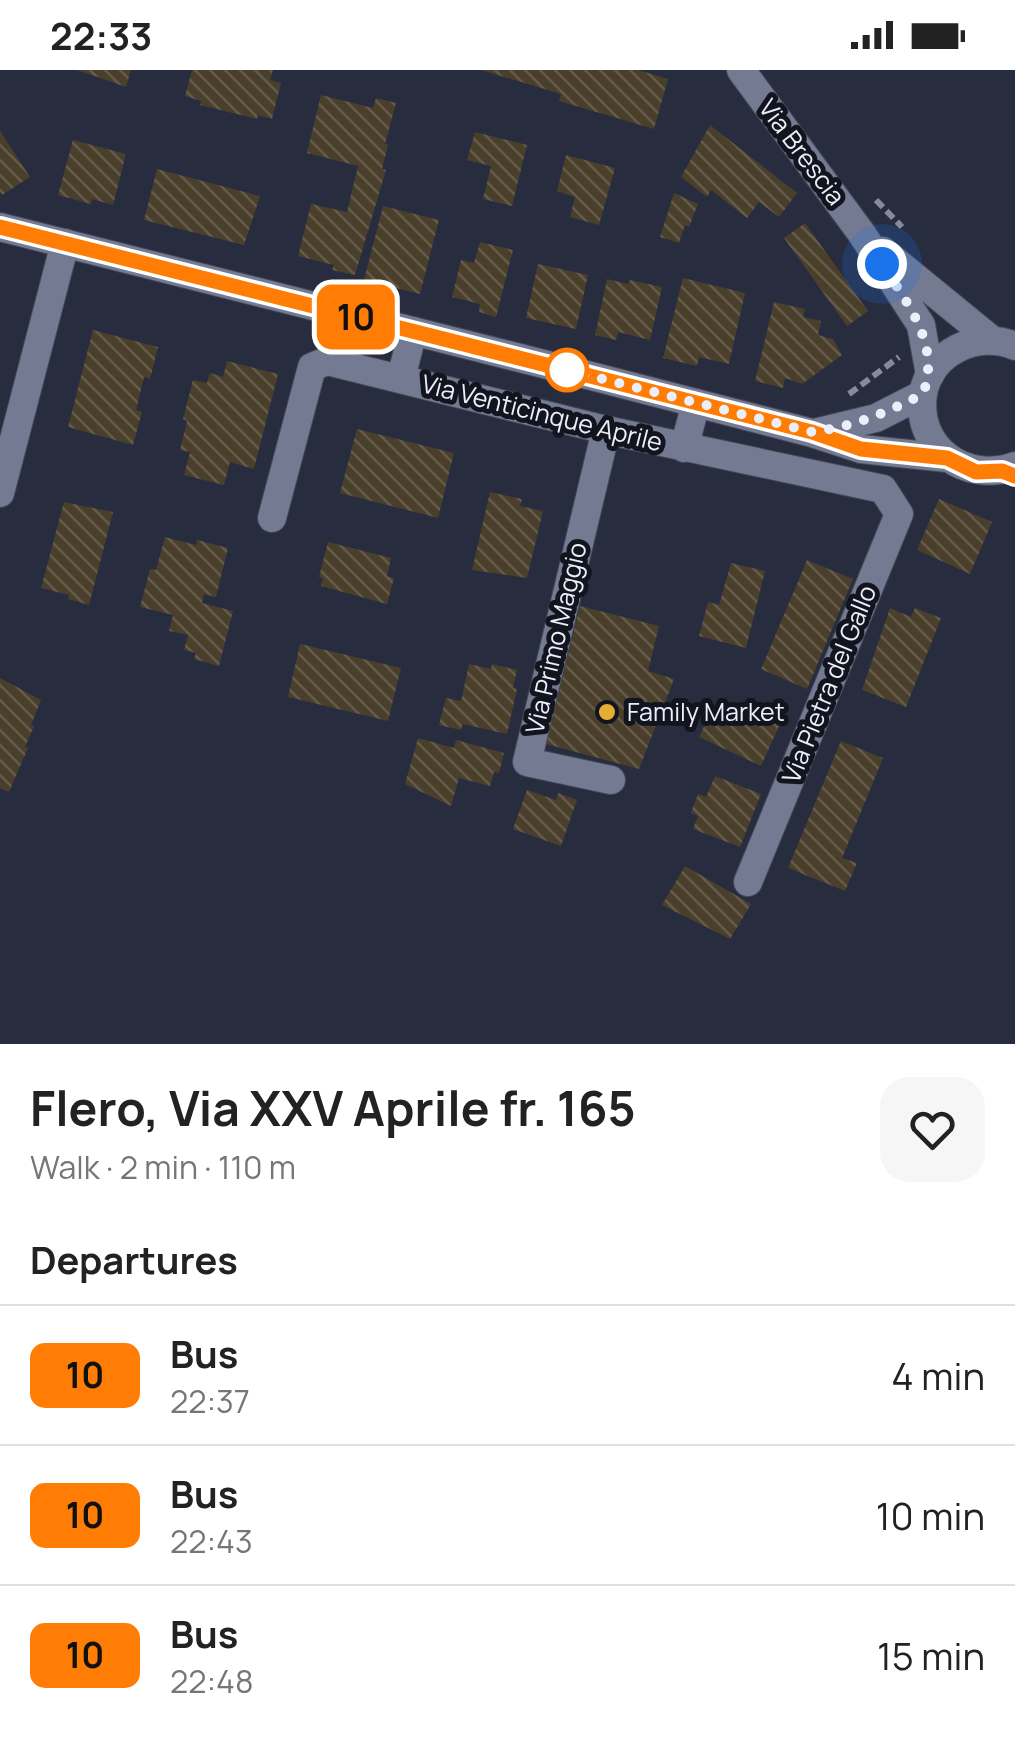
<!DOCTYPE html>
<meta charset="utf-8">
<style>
body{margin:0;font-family:Manrope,sans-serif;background:#f6f6f6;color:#222;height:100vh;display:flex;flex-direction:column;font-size:38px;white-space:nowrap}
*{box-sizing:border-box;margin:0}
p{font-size:32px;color:#767676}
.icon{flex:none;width:55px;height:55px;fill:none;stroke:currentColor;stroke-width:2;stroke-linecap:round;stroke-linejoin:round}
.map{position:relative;height:974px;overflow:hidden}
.sheet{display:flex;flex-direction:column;background:#fff;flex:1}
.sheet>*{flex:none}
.badge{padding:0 20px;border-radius:15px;font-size:35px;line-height:65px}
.you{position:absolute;width:50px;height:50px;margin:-25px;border:8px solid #fff;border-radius:50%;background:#1a73e8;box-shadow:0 0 0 15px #1a73e833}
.map>.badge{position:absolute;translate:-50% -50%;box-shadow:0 0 0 5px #fff}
h2{padding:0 30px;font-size:38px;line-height:90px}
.round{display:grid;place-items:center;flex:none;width:105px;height:105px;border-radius:30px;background:#f6f6f6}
.headline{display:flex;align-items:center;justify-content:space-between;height:170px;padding:0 30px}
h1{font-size:48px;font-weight:700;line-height:75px}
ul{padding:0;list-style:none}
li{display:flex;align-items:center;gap:30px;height:140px;padding:0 30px;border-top:2px solid #e0e0e0}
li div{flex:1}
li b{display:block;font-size:38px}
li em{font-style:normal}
li .badge{min-width:110px;font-weight:700;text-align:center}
.status{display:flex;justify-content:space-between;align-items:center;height:70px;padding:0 50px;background:#fff;direction:ltr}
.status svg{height:28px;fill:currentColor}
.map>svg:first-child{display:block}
.building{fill:url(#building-back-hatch)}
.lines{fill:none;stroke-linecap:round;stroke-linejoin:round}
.minor-casing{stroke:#454959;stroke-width:30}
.tertiary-casing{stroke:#454959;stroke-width:30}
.path{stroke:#868a9a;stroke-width:6;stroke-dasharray:10 5;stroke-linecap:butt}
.minor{stroke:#747a91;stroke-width:28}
.tertiary{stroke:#747a91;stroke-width:28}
.line-casing{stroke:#fff;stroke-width:22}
.line{stroke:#ff7d04;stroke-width:15}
.walk{stroke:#ebeffc;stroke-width:10;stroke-dasharray:0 18}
.stop-dot{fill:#fff;stroke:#ff7d04;stroke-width:5}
.poi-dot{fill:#e4ae35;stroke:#13151e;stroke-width:4}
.labels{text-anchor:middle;stroke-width:10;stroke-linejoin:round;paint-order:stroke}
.street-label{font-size:25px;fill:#ebeffc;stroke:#13151e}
.poi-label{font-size:25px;fill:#ebeffc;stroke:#13151e;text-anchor:start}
</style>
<div class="status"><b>22:33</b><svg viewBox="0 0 49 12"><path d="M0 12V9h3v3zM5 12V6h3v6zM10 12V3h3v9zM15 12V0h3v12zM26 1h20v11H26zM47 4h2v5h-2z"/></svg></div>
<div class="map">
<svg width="1015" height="974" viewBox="0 0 1015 974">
<defs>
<pattern id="building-back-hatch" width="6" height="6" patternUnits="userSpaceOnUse" patternTransform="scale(2.5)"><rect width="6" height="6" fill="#4a3f2b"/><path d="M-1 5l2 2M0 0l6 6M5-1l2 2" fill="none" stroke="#645b4b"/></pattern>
</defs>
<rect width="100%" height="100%" fill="#272c3f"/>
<path class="building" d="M77 0H131L126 17Z
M192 0H273L270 10 281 13 272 49 258 45 257 49 200 35 201 31 185 26Z
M481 0H638L668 9 654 59 559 31 561 24Z
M321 25 373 38 376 28 396 33 385 74 388 75 382 99 386 100 355 205 332 200 334 195 298 186 311 134 347 142 358 96 307 83Z
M710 55 797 123 779 147 759 132 747 148 711 120 707 127 681 107Z
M0 61 30 107 2 125 0 122Z
M475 62 527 75 512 136 483 129 491 96 467 90Z
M73 70 126 84 113 135 92 129 91 134 58 125Z
M566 85 615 98 599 155 570 147 575 127 557 121Z
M157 99 260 126 244 175 144 150Z
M674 123 698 134 689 157 685 155 679 173 660 167Z
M383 136 439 150 420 224 364 210Z
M805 153 868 241 847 256 784 168Z
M480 172 513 180 496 247 479 242 480 234 452 227 461 190 474 193Z
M538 194 588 205 576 259 526 248Z
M683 208 745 223 729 294 699 287 697 296 663 288Z
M607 209 628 214 630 210 662 217 650 270 618 262 616 270 595 265Z
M774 232 805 239 803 247 821 251 818 265 833 269 842 285 802 314 785 308 783 318 755 311Z
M93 260 158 277 150 309 144 307 136 340 142 342 133 375 68 357Z
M227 291 278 304 254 399 230 392 224 415 184 405 190 382 180 380 187 351 183 349 193 310 207 313 210 303 223 307Z
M357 359 454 383 438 448 340 423Z
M490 422 522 429 520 436 543 441 527 508 472 500Z
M939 429 992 452 970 504 917 480Z
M64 432 113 442 89 535 68 529 69 525 41 518Z
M165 467 196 475 197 470 228 478 216 527 204 524 202 533 233 541 219 596 194 589 196 583 184 580 188 565 169 561 173 545 140 537 150 499 156 500Z
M328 472 391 488 387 506 394 508 387 534 321 516 323 508 319 507Z
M807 490 853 509 807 619 761 599Z
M731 493 765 501 746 578 699 566 708 532 719 535Z
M580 536 659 556 648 601 674 609 639 699 546 674Z
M890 538 911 547 915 538 941 548 906 637 862 620Z
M300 574 401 598 388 651 288 627Z
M469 594 491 599 492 594 517 600 513 618 517 619 507 664 463 654 461 660 439 655 446 628 461 631Z
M0 608 41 630 31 655 34 656 25 677 28 678 9 722 0 718Z
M736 634 780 654 761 696 699 667 713 637 731 645Z
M418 668 454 678 456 670 504 683 499 703 494 702 490 716 459 708 451 736 405 714Z
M841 671 883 688 842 788 857 793 845 821 788 798Z
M715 706 761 724 740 777 693 759 698 746 691 743 698 724 706 727Z
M527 720 556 730 558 723 577 730 561 776 513 759Z
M685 796 751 834 730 869 662 835Z"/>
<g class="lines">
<g class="minor-casing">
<path id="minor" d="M741 0 862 164 921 255 930 305
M883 181 992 270
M401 308 413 261
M606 360 527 692 611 710
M684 378 696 333
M0 423 65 173
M272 448 312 297 327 291 606 360 883 419 899 444 748 812"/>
</g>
<g class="tertiary-casing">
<path id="tertiary" d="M0 157 599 308 812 363 861 379 947 388
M1015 276C978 260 930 282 923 324 915 378 966 414 1015 396
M818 362 876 348 923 324"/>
</g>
<path class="path" d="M876 130 902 157
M849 324 899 287"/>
<use href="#minor" class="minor"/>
<use href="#tertiary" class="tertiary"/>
</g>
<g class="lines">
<g class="line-casing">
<path id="line" d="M0 157 812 362 861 379 947 388 976 402 1002 401 1015 406"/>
</g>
<use href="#line" class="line"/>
<path class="walk" d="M567 300 812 362C853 357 886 343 923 324 941 275 908 234 882 194"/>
</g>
<circle class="stop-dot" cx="567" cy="300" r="20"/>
<circle class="poi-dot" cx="607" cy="642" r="10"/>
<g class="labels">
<g class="street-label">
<text transform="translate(802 82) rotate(53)" y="9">Via Brescia</text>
<text transform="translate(542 343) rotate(14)" y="9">Via Venticinque Aprile</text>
<text transform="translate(556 568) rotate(-77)" y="9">Via Primo Maggio</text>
<text transform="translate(829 614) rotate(-68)" y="9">Via Pietra del Gallo</text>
</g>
<g class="poi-label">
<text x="627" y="651">Family Market</text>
</g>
</g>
</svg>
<div class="you" style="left:882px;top:194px"></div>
<b class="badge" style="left:356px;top:247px;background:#ff7d04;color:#111">10</b>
</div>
<section class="sheet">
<div class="headline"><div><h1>Flero, Via XXV Aprile fr. 165</h1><p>Walk · 2 min · 110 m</p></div><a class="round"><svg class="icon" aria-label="heart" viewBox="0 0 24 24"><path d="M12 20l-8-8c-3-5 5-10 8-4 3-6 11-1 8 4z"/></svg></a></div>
<h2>Departures</h2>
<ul>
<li><span class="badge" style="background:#ff7d04;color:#111">10</span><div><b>Bus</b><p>22:37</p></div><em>4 min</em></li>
<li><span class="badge" style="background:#ff7d04;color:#111">10</span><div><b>Bus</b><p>22:43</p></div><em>10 min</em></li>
<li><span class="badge" style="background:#ff7d04;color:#111">10</span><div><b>Bus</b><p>22:48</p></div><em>15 min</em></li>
</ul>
</section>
